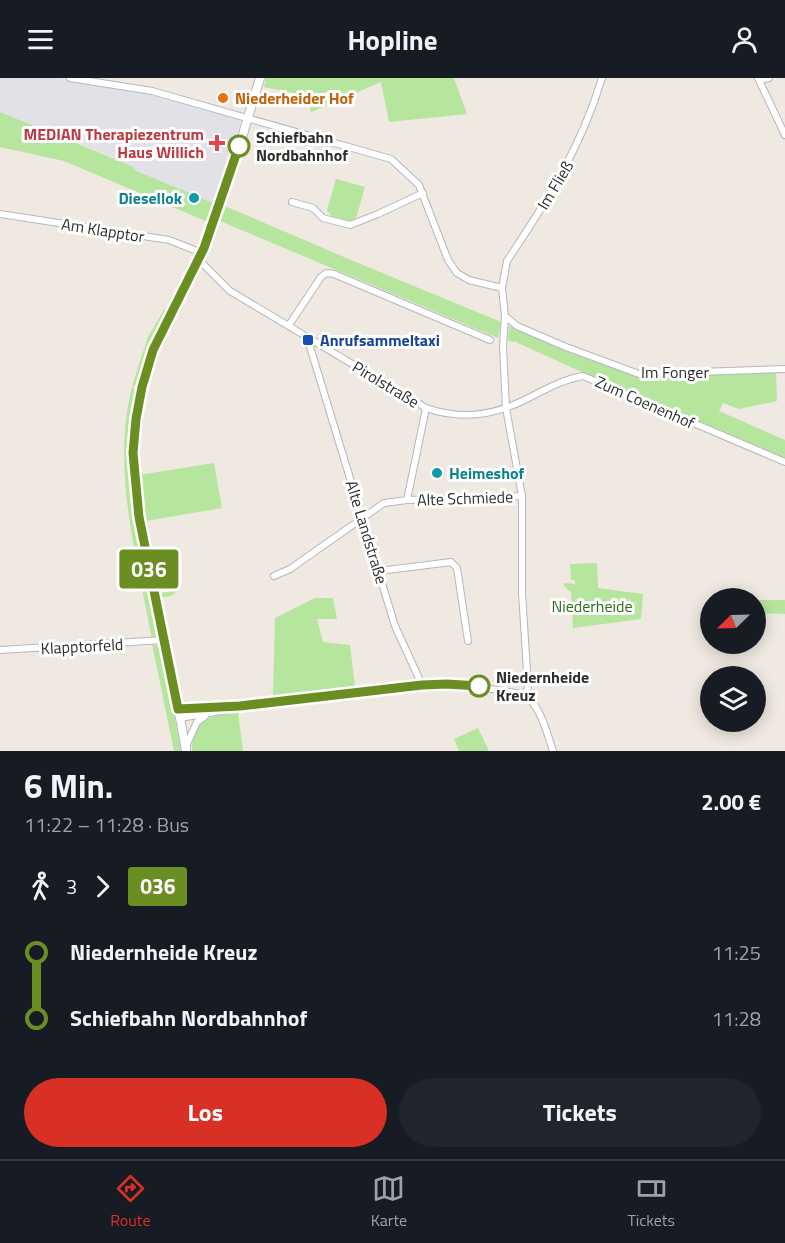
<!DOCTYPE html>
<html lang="de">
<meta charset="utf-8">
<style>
body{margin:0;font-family:"Titillium Web",sans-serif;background:#20242c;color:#f1f3f6;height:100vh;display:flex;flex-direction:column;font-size:22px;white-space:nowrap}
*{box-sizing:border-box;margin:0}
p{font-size:20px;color:#9ea1a6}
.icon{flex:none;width:33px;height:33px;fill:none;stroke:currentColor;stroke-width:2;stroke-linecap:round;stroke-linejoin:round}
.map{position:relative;height:673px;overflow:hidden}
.side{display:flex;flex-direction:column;background:#171b24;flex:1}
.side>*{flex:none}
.badge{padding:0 12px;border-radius:4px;font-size:21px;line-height:39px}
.needle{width:39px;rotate:247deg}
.tools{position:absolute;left:700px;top:510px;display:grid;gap:12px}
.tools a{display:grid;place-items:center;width:66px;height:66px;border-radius:50%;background:#171b24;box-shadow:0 3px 15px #0003;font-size:30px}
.map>.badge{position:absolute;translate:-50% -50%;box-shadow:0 0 0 3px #fff}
.legs{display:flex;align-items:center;gap:9px;height:66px;padding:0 24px;font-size:20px}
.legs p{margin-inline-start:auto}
.overview{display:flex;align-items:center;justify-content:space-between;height:102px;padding:0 24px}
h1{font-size:33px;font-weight:700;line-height:45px}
.primary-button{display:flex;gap:12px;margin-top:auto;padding:12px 24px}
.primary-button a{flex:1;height:69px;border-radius:36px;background:#d93025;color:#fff;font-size:24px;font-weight:700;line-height:69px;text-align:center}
.primary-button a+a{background:#20242c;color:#f1f3f6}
ul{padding:0 24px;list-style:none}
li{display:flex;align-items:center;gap:21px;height:66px;font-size:22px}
li i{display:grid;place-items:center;width:9px;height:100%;margin:0 8px;background:currentColor}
li i::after{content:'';width:15px;height:15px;margin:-8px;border:4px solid;border-radius:50%;background:#171b24}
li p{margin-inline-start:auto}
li:first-child i{background:linear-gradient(#0000 50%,currentColor 0)}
li:last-child i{background:linear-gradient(currentColor 50%,#0000 0)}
header{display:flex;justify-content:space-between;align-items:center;height:78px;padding:0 24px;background:#171b24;font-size:27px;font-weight:700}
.tab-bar{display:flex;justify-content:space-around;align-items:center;height:84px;border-top:2px solid #363941;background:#171b24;font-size:16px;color:#9ea1a6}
.tab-bar a{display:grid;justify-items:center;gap:3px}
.tab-bar .current{color:#d93025}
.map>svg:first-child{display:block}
.industrial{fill:#e3e1e8}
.green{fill:#b6e59e}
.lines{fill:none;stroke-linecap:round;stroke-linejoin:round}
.minor-casing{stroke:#b4b7c1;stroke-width:8}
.tertiary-casing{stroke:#b4b7c1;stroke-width:10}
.minor{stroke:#fff;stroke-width:6}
.tertiary{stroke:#fff;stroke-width:8}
.line-1-casing{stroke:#fff;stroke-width:14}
.line-1{stroke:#6b8e23;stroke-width:9}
.food-dot{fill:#e8710a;stroke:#fff;stroke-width:2}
.health-dot{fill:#e0444e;stroke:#fff;stroke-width:2}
.stop-1-dot{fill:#fff;stroke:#6b8e23;stroke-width:3}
.culture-dot{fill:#0f9aa8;stroke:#fff;stroke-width:2}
.transit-dot{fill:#1a4fb4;stroke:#fff;stroke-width:2}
.labels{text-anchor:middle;stroke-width:6;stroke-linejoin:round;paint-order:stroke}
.food-label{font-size:16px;font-weight:bold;fill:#c56008;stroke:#fff;text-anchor:start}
.health-label{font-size:16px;font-weight:bold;fill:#be3a42;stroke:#fff;text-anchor:end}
.stop-label{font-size:16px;font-weight:bold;fill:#2e2e2e;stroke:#fff;text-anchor:start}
.street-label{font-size:16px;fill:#2e2e2e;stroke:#fff}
.culture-label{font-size:16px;font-weight:bold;fill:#0d838f;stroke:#fff;text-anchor:end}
.transit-label{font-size:16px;font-weight:bold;fill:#164399;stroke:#fff;text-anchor:start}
.park-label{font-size:16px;fill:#2c6e1b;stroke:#fff}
</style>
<header><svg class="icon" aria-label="menu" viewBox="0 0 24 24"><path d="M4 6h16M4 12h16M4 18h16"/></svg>Hopline<svg class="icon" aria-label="person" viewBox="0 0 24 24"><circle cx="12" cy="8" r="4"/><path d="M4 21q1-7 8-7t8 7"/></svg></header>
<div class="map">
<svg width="785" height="673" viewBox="0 0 785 673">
<rect width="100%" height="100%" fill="#efe9e1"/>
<path class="industrial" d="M0 0H57L141 12 241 40 228 87 215 124 212 123 211 125 133 92 134 90 114 80 0 34Z"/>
<path class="green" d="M266 0H454L467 36 389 44 381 4 311 34 307 18 264 9Z
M0 34 134 89V92L211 124 212 123 215 124 208 144 64 83 0 69Z
M336 101 365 109 356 140 349 144 332 139 327 132Z
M225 128 351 182 501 244 498 260 220 143Z
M165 230 168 231 153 262 138 308H132L148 259Z
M509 248 640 299 776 294 777 323 739 331 723 325 719 333 785 362V381L623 313 516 264 508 263Z
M169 249C147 301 138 340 139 397L214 385 222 430 146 443 159 515 178 512 171 518 163 519 157 513C142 434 125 362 153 282 157 271 164 260 169 249Z
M132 309 137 312C132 338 129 364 130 390 132 447 148 503 158 558L152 561C137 479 111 392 132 309Z
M597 485 598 510 643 516 641 541 573 550 571 514 564 508V505L575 506V502H571L570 486Z
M315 520H333L337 541H317L323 564 350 567 355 609 273 619 275 540Z
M756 522H785V536L756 535Z
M152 566 161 569 181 673H174Z
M238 634 243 673H192C193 638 209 639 238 634Z
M478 650 489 673H459L454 661Z"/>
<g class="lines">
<g class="minor-casing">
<path id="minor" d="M70 0 152 13 391 81 419 107 448 182 457 195 469 202 502 210
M758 0 785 57
M759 2 769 0
M292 124 313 130 323 140 350 147 378 136 423 115
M0 136 169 162 197 173 200 179
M204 187 230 213 426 330C458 341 487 339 518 325 540 315 559 302 583 298L785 384
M505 238 517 248 566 269 639 296 785 291
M289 247 321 199 326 195 334 196 490 262
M307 259 395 548 422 607
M407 422 426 330
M379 493 451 484 457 490 468 563
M274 498 290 491 384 425 407 422 522 418
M0 572 164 562
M525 617 528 609 522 515V418L506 330 503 268 505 238 502 210 507 183C547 123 581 70 602 0
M178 631 240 628 422 607C458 605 490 610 525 617 541 629 547 655 553 673
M180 640 227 632
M187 669V666L197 644 205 638"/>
</g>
<g class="tertiary-casing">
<path id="tertiary" d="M186 673C176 613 162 554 150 494 140 444 129 392 136 341 144 275 177 231 203 173 226 117 242 58 260 0"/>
</g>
<use href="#minor" class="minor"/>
<use href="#tertiary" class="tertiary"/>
</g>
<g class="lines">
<g class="line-1-casing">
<path id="line-1" d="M239 68 204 170 153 272 142 309 136 341 133 375 139 439 178 631 240 628 422 607 447 606 479 608"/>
</g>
<use href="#line-1" class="line-1"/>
</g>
<circle class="food-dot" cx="223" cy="20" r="6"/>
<path class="health-dot" d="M214 56h6v6h6v6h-6v6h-6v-6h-6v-6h6z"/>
<g class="stop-1-dot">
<circle cx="239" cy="68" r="10"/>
<circle cx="479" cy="608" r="10"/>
</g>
<g class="culture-dot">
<circle cx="194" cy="120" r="6"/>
<circle cx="437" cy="395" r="6"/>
</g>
<rect class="transit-dot" x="302" y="256" width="12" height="12" rx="3"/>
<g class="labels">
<g class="food-label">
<text x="235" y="26">Niederheider Hof</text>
</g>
<g class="health-label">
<text x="204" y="62">MEDIAN Therapiezentrum<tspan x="204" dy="18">Haus Willich</tspan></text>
</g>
<g class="stop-label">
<text x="256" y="65">Schiefbahn<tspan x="256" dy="18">Nordbahnhof</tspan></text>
<text x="496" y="605">Niedernheide<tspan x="496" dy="18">Kreuz</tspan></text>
</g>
<g class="street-label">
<text transform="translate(555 107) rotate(-59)" y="6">Im Fließ</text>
<text transform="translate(103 152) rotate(9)" y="6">Am Klapptor</text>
<text x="675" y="300">Im Fonger</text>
<text transform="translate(386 306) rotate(31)" y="6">Pirolstraße</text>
<text transform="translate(645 324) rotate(24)" y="6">Zum Coenenhof</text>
<text transform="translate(465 420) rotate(-2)" y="6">Alte Schmiede</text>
<text transform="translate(367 454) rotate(73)" y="6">Alte Landstraße</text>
<text transform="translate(82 568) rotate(-3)" y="6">Klapptorfeld</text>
</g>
<g class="culture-label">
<text x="182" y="126">Diesellok</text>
<text x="449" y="401" text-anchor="start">Heimeshof</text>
</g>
<g class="transit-label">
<text x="320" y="268">Anrufsammeltaxi</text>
</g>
<g class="park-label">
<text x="592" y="534">Niederheide</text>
</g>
</g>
</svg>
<div class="tools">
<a><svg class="needle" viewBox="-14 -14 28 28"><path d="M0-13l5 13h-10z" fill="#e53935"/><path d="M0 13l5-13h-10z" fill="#9ea1a6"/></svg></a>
<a><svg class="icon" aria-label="layers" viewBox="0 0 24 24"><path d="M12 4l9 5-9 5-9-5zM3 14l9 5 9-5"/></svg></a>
</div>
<b class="badge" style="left:149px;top:491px;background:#6b8e23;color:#fff">036</b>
</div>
<section class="side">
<div class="overview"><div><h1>6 Min.</h1><p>11:22 – 11:28 · Bus</p></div><b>2.00 €</b></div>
<div class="legs"><svg class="icon" aria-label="walk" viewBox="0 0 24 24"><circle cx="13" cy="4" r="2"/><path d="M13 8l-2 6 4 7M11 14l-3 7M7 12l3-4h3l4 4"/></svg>3<svg class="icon" aria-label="forward" viewBox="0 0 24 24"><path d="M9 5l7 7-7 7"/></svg><b class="badge" style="background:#6b8e23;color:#fff">036</b></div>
<ul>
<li><i style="color:#6b8e23"></i><b>Niedernheide Kreuz</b><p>11:25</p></li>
<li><i style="color:#6b8e23"></i><b>Schiefbahn Nordbahnhof</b><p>11:28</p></li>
</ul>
<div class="primary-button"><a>Los</a><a>Tickets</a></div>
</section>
<nav class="tab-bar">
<a class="current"><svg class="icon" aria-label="directions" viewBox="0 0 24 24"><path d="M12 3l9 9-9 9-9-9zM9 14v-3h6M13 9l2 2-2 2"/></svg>Route</a>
<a><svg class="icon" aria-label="map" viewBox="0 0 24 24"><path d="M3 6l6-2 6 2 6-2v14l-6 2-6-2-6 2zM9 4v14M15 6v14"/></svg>Karte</a>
<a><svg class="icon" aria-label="tickets" viewBox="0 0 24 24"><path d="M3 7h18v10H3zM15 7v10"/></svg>Tickets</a>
</nav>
